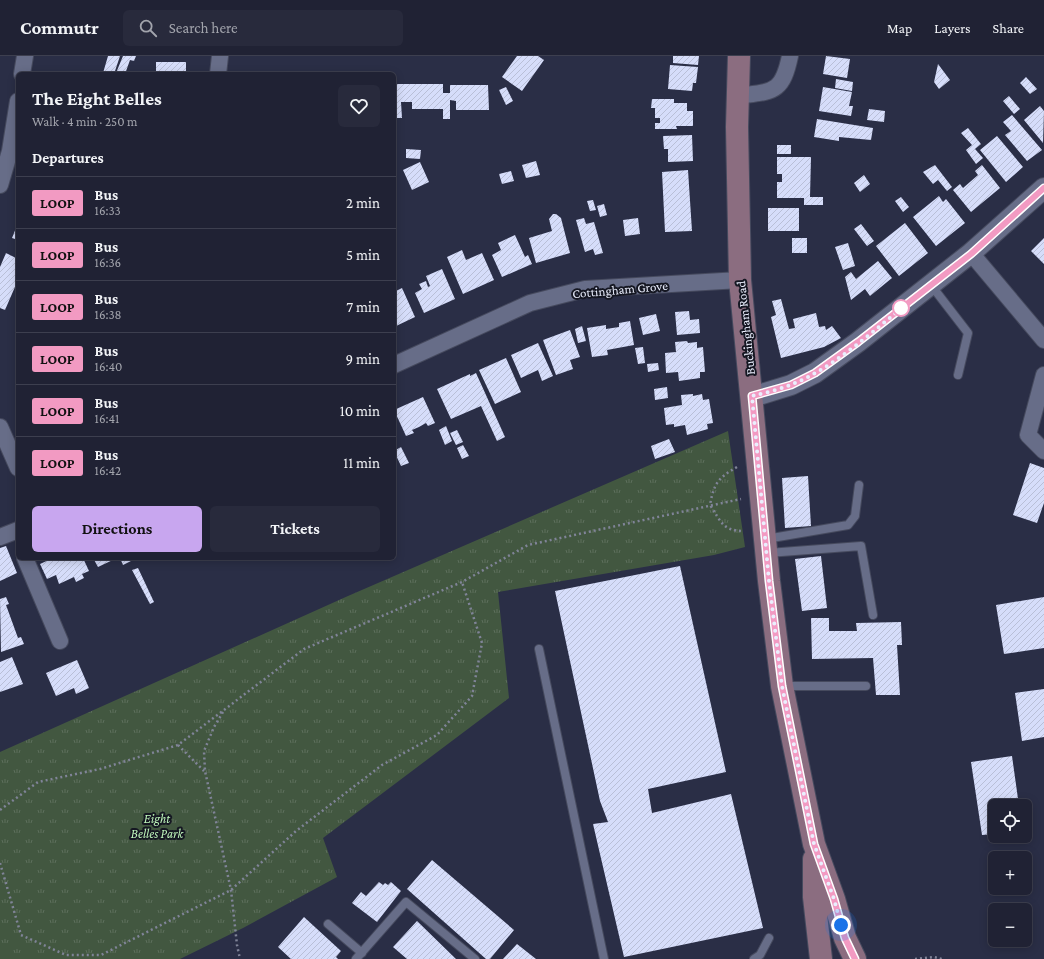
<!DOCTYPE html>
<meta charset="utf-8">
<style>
body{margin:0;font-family:"Crimson Pro",serif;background:#282a3c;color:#f1f3f6;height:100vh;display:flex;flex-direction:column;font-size:15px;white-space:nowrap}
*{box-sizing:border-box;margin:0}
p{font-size:13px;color:#a2a4ac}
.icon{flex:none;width:22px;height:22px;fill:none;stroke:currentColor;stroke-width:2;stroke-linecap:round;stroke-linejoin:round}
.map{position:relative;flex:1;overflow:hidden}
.sheet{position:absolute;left:16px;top:16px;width:380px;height:488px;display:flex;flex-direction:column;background:#202234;border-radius:6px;box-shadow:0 2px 10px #0003,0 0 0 1px #3d3f4f}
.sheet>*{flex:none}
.badge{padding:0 8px;border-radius:3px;font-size:14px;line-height:26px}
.fabs{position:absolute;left:988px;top:743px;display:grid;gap:8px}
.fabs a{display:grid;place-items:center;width:44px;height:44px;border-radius:6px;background:#202234;box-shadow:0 2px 10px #0003,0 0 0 1px #3d3f4f;font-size:20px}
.you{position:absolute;width:20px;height:20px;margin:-10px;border:3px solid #fff;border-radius:50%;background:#1a73e8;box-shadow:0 0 0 6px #1a73e833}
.map>.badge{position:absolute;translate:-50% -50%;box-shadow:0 0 0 2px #fff}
h2{padding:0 16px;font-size:15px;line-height:36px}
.round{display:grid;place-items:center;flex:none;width:42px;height:42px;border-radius:6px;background:#282a3c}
.overview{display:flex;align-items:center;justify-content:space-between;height:68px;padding:0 16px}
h1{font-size:19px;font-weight:700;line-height:30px}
.primary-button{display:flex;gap:8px;margin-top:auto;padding:8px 16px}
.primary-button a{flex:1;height:46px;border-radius:6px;background:#c8a6ef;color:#111;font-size:16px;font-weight:700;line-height:46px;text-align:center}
.primary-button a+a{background:#282a3c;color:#f1f3f6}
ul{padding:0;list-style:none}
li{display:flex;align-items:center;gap:12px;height:52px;padding:0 16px;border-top:1px solid #3d3f4f}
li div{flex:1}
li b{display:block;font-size:15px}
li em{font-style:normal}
li .badge{min-width:44px;font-weight:700;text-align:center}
header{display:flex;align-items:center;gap:24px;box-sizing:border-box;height:56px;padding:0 20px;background:#202234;border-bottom:1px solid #3d3f4f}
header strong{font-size:19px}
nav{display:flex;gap:22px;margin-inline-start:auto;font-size:14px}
.search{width:280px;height:36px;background:#282a3c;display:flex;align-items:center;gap:10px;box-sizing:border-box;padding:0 14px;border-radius:6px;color:#a2a4ac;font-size:15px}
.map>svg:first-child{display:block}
.park{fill:url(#park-tufts)}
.building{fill:url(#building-hatch)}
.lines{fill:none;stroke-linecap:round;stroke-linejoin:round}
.service-casing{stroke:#464a5e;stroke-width:10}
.minor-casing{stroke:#464a5e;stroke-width:18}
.tertiary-casing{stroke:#464a5e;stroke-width:22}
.secondary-casing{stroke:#464a5e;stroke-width:24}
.path{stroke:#808498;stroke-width:2.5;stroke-dasharray:2 3;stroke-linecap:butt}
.service{stroke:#676d88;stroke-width:8}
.minor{stroke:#676d88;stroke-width:16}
.tertiary{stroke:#676d88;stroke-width:20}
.secondary{stroke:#8b6d80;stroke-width:22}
.line-casing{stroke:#fff;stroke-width:9}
.line{stroke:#f29ac2;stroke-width:6}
.walk{stroke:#eaeefd;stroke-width:4;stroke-dasharray:0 7.2}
.stop-dot{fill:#fff;stroke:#f29ac2;stroke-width:2}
.labels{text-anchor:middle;stroke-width:4;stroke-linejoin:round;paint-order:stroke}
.street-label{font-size:13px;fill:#eaeefd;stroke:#151722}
.park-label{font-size:13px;font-style:italic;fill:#bef5ba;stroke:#151722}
</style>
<header>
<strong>Commutr</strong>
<div class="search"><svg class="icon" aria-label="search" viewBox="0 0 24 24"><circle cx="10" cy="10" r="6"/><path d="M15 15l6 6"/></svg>Search here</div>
<nav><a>Map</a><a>Layers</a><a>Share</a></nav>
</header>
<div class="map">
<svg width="1044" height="903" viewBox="0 0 1044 903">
<defs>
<pattern id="park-tufts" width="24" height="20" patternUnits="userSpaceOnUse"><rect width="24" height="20" fill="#425740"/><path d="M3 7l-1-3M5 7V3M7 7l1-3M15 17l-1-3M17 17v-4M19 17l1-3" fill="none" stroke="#5d6f5c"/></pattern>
<pattern id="building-hatch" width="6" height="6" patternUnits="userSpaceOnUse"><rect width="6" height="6" fill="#d6ddfa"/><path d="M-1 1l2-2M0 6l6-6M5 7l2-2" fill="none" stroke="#b9bfd7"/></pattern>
</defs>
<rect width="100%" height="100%" fill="#2a2e46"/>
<path class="park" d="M728 375 745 491 714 499 498 536 509 642 323 782 337 821 243 872 180 903H0V696L348 540Z"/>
<path class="building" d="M108 0H120L114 18 103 17Z
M123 0H136L134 5 130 4 125 18H118L116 17Z
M517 0H538L544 4 522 35 502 21Z
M673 0H699L698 9 673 7Z
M826 0 850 3 847 22 823 18Z
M156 6H186V18H156Z
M938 8 950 24 939 33 934 26Z
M670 9 698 11 696 27H693L692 35 668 33Z
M1026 21 1037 33 1030 38 1020 27Z
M836 23 853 26 852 35 835 32Z
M394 28H443V37H450V29H488L489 54H456V45L450 44V63H443V53H412V46H401L402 62H394Z
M506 31 513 45 506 49 499 34Z
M823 31 852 36 849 50H853L851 60 819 55Z
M1009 40 1020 53 1014 58 1003 45Z
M652 43H674V47H687V55H693V70H676L677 73H655V67H660V62H655V52H651Z
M1040 50 1044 55 1043 87 1024 64Z
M869 53 885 55 884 66 867 64Z
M1012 59 1042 94 1027 105 1005 79 1011 75 1003 66Z
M817 63 873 72 871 84 839 81V85L814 81Z
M968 72 981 88 975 93 983 102 976 108 966 94 972 89 961 77Z
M692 79 693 105 668 106V93H664L663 80Z
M997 80 1023 111 1006 126 980 94Z
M777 89H791V98H777Z
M406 93 421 94 420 103 406 102Z
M777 101H811L810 141H823V149H804V142H777V126H782V118H777Z
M536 105 540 119 526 122 522 109Z
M420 106 429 126 412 134 403 114Z
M935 109 952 131 947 135 938 124 933 128 923 116Z
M982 109 1000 132 971 156 953 134 960 128 963 132 978 119 975 115Z
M688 114 692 175 665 176 662 116Z
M511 115 514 125 502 128 499 118Z
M864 119 870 128 860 136 854 127Z
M939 140 943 146 946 143 965 167 936 190 913 161Z
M901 141 909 151 903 156 895 145Z
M593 144 596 154 590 155 587 145Z
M604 148 607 159 600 161 597 150Z
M768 152H799V175H768Z
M553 158H556L561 162 570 197 536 207 529 182 552 175 549 163Z
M584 162 586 168 594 166 603 197 595 199 593 193 585 196 576 164Z
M638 162 640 178 625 180 623 164Z
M18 167V184L12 182Z
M905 167 928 197 899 220 876 190Z
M861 168 874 185 867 190 854 173Z
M515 179 525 201 528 199 532 208 502 221 492 199 501 194 498 187Z
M792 182H807V197H792Z
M1044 182V208L1031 195Z
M848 187 855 210 843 214 835 191Z
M462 194 466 204 482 197 494 224 463 238 447 201Z
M6 197 18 203V224L5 254 0 252V211Z
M878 205 892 222 870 240 865 233 851 244 845 221 851 216 856 223Z
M442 213 455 243 424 257 415 237 422 233 419 228 426 225 428 231 430 230 426 220Z
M402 232 415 261 394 271V236Z
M781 243 789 273 795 272 793 263 816 257 819 271 825 270 826 274 832 270 841 282 824 291 781 302 771 261 776 259 772 245Z
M689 255 690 264 699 263 700 277 677 279 675 256Z
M656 258 660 275 643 279 639 262Z
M630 265 634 289 607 294 608 299 592 301 587 272 606 269V273L619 271V267Z
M582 270 586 285 578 287 575 273Z
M570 274 580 301 570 304 573 313 556 319 543 284Z
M687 285 688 287 697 286V292L703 291 705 316H700V322L679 325 678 316 666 317 665 297 676 296 675 286Z
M538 287 553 320 542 325 538 314 521 322 511 299Z
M643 291 645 307 638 308 635 292Z
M506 302 521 336 495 348 479 314Z
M658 307 659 314 648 316 647 308Z
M476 317 505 381 497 385 481 350 451 363 437 333 470 318V320Z
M667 331 668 342 655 344 654 333Z
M693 338V340L702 338 703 344 709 343 713 367 707 368 708 373 687 379 685 369 674 371V368L666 369 664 352 682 349 681 339Z
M423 341 435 367 428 370 426 367 419 371 412 374 414 377 406 380 394 354Z
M446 370 452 385 445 389 439 374Z
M457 374 463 386 456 389 450 377Z
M669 383 675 396 655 403 651 390Z
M463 389 469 400 462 403 457 392Z
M401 391 409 407 401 410 394 395Z
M1030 407 1044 412V447L1037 467 1013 459Z
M808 420 811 470 785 472 782 422Z
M6 490 17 517 0 525V492Z
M821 500 827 552 802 555 795 503Z
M53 502H83L89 515 82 518 84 522 76 526 74 521 59 528 56 519 47 523 40 508Z
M93 502H117L98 511Z
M120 502H132L133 504 123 509Z
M680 510 726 716 648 733 652 757 731 738 763 872 624 901 593 768 608 766 600 745 555 535Z
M138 512 154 546 150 548 132 514Z
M6 541 9 548 6 549 18 582 21 581 24 588 1 596 0 543Z
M1044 541V592L1004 598 996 549Z
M811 562H829V575H857L856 567 901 566 902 589H897L900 639H876L873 602 812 603Z
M12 601 23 628 0 636V606Z
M77 604 89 632 76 638 74 632 56 640 46 617Z
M1044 633V681L1022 685 1015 637Z
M1012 700 1019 750H995V778L982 779 971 706Z
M432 804 514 874 490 903H486L407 833Z
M379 826 383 829 385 827 388 829 391 826 401 835 377 866 352 847 361 836 366 840Z
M304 861 341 895 336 901 338 903H291L278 891Z
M417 865 456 903H407L393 891Z
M517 888 536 903H503Z"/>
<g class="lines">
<g class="service-casing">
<path id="service" d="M931 229 968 277 958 319
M766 483 848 469 855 460 859 429
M768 497 861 490 873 559
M539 593 604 903
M782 630H866
M328 868 362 897
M356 903 406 846 475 903
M754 903 760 899 769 882"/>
</g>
<g class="minor-casing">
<path id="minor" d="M22 18 25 0
M218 18 220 0
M738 40C773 35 782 38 790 0
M0 129 10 95 18 45
M971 197 1044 284
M394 309 530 247 585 233 740 224
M1044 319 1028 379 1044 395
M0 371 18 412
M0 481 18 474
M25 502 60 585"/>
</g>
<g class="tertiary-casing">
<path id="tertiary" d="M752 341 791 329 815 317 858 286 971 197 1044 132"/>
</g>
<g class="secondary-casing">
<path id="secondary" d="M739 0 737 71 740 224 769 525 782 630 814 788 834 843 845 882 855 903
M814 803V841L821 903"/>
</g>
<path class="path" d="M737 411C718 422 714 427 710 449 721 465 722 475 744 475
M223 656 214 671 204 695 205 715 231 834 237 889 240 903
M178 689 204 715
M0 754 38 726 100 713 178 689 304 593 462 526 528 489 741 443
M0 807 21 879 66 899H101L231 834 296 775 382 709 437 679 472 640 482 587 462 526
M915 903 934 901 942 903"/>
<use href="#service" class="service"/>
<use href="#minor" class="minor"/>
<use href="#tertiary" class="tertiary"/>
<use href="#secondary" class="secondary"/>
</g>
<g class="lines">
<g class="line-casing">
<path id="line" d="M855 903 845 882 834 843 814 788 782 630 769 525 752 340 791 329 815 317 858 286 971 198 1044 132"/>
</g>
<use href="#line" class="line"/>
<path class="walk" d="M841 869 834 843 814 788 782 630 769 525 752 340C764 337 778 334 790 329 831 314 873 275 907 248L901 252"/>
</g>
<circle class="stop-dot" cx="901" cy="252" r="8"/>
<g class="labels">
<g class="street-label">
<text transform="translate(620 233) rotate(-5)" y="5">Cottingham Grove</text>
<text transform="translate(745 272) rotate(-96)" y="5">Buckingham Road</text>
</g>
<g class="park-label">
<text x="157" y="767">Eight<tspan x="157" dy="15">Belles Park</tspan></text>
</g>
</g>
</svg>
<div class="fabs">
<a><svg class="icon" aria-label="locate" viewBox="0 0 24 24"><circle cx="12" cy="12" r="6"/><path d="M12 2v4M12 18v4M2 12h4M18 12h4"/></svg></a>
<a>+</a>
<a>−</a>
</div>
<div class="you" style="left:841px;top:869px"></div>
<section class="sheet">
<div class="overview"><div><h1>The Eight Belles</h1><p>Walk · 4 min · 250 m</p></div><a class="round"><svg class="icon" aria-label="heart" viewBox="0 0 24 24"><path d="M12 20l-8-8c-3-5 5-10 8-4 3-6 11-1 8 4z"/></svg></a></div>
<h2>Departures</h2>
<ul>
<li><span class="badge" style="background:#f29ac2;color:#111">LOOP</span><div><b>Bus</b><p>16:33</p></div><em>2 min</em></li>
<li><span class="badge" style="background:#f29ac2;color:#111">LOOP</span><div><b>Bus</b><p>16:36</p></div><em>5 min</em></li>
<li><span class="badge" style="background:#f29ac2;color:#111">LOOP</span><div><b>Bus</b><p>16:38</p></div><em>7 min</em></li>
<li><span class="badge" style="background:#f29ac2;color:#111">LOOP</span><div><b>Bus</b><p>16:40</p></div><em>9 min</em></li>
<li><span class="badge" style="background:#f29ac2;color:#111">LOOP</span><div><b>Bus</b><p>16:41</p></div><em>10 min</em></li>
<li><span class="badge" style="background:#f29ac2;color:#111">LOOP</span><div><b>Bus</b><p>16:42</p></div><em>11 min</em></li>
</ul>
<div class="primary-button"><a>Directions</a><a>Tickets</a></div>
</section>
</div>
